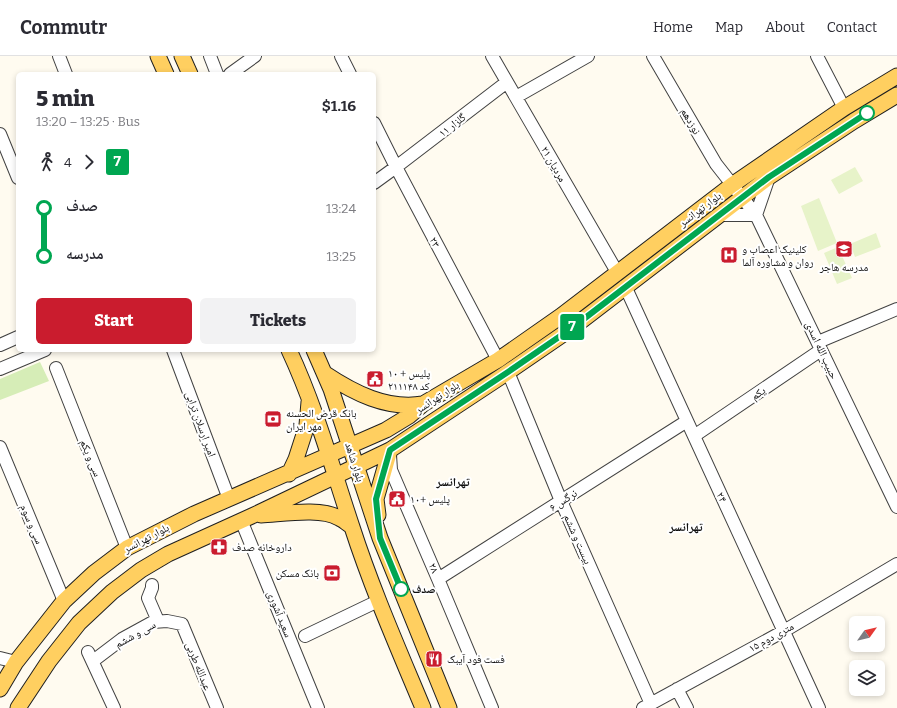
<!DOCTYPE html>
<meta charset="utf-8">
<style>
body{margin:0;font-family:Bitter,"Noto Naskh Arabic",serif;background:#f2f2f3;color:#2b2b33;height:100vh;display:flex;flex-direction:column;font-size:15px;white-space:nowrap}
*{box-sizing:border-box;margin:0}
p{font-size:13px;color:#7c7c81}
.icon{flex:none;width:22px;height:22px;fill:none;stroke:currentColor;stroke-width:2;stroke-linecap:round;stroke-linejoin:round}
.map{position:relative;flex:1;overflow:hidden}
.sheet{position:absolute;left:16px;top:16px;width:360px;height:280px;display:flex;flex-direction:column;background:#fff;border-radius:6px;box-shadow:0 2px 6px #0003}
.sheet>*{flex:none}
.badge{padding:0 8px;border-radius:3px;font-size:14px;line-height:26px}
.needle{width:26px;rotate:56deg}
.tools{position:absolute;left:849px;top:560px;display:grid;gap:8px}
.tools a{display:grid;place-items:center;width:36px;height:36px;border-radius:6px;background:#fff;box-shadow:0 2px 6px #0003;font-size:20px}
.map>.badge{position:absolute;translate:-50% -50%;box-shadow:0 0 0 2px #fff}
.legs{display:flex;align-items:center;gap:6px;height:44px;padding:0 20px;font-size:13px}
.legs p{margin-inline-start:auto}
.head{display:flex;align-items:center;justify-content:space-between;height:68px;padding:0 20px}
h1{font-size:22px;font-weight:800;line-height:30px}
.cta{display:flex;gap:8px;margin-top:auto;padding:8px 20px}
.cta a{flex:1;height:46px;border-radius:6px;background:#ca1c2e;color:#fff;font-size:16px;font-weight:800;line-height:46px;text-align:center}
.cta a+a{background:#f2f2f3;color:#2b2b33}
ul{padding:0 20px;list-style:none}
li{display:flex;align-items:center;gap:14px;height:48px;font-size:15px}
li i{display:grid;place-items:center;width:6px;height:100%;margin:0 5px;background:currentColor}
li i::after{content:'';width:10px;height:10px;margin:-5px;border:3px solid;border-radius:50%;background:#fff}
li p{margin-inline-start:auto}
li:first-child i{background:linear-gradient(#0000 50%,currentColor 0)}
li:last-child i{background:linear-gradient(currentColor 50%,#0000 0)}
header{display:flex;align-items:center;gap:24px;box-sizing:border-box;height:56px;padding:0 20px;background:#fff;border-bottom:1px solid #e1e1e2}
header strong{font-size:19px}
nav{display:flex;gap:22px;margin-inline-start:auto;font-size:14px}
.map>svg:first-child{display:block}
.green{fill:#d6edb7}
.pitch{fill:#e7f3c9}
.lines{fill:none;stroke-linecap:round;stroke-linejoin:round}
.minor-casing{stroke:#424242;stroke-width:14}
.major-casing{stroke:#202020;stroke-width:17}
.minor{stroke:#fff;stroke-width:12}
.major{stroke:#ffcf60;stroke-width:15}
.line-1-casing{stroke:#fff;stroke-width:9}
.line-1{stroke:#00a651;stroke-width:6}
.stop-1-dot{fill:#fff;stroke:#00a651;stroke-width:2}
.labels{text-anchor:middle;stroke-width:4;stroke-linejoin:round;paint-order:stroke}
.street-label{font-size:11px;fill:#0f0f0f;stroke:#fff}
.poi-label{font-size:11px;fill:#0f0f0f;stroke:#fff;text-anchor:start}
.stop-label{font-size:11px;font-weight:bold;fill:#0f0f0f;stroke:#fff;text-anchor:start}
.neighbourhood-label{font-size:12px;font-weight:bold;fill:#0f0f0f;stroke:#fff}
</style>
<header>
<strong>Commutr</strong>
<nav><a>Home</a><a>Map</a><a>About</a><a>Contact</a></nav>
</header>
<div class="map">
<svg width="897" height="652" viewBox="0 0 897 652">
<rect width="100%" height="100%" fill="#fffbf0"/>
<path class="green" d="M40 306 49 325 0 344V323Z"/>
<path class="pitch" d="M855 111 863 125 839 138 831 124Z
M819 142 837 187 818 195 801 150Z
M876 177 881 191 855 201 850 188Z
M838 191 852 222 837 228 824 197Z"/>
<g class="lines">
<g class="minor-casing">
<path id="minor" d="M59 0 66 18
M210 0 217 18
M341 0 350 18
M492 0 617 216
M653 0 716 108 756 159 897 451
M817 0 844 52
M230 18 255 0
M516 41 588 0
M374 67 396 111 498 304
M0 78 18 122
M374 127 396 111 507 26
M719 159H756L769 121
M625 230 819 652
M818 286 897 253
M0 289 18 281
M173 294 229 443
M56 312 127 492
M0 313 45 294
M508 316 561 445 651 648
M694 380 821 294
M0 391 64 545
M390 399 391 414 438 523 492 652
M241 464 318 652
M438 523 687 365
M152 529V532L148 542 158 565
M305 580 378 545
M88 596 114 652
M0 602 16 606
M93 605 122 583 153 566 167 565 182 568 217 652
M677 633 687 652
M643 652 784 575 897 508"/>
</g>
<g class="major-casing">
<path id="major" d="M158 0 166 18
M182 0 190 18
M289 294C316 352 332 411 352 471 372 533 398 592 423 652
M314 294 331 333 380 482 449 652
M324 317C354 337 387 354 423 348
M289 418 296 403 307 369 309 346
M261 459C282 458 321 451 339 462 344 464 348 468 352 471
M378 459 376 443 390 394
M0 633 16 606 64 545 94 517 127 492 194 458 386 374 409 360 423 348 498 304 561 260 732 129 844 52 897 20
M18 652 49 605 79 567 112 536 141 514 168 498 254 459 390 394 508 316 572 272 769 121 854 65 897 39"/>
</g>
<use href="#minor" class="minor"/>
<use href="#major" class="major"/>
</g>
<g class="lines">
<g class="line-1-casing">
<path id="line-1" d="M401 533 380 482 376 443 390 394 508 316 572 272 769 121 867 57"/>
</g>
<use href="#line-1" class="line-1"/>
</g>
<defs>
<g id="school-square" transform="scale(0.9)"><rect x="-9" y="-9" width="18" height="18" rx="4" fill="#ca1c2e" stroke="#fff"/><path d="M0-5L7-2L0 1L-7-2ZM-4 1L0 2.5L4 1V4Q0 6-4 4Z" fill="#fff"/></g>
<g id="hospital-square" transform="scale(0.9)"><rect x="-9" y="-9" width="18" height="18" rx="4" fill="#ca1c2e" stroke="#fff"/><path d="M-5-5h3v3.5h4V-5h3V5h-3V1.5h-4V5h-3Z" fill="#fff"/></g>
<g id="civic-square" transform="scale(0.9)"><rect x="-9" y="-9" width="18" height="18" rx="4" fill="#ca1c2e" stroke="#fff"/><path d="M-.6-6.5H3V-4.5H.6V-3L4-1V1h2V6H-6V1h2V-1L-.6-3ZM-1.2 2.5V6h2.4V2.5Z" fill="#fff"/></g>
<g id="bank-square" transform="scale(0.9)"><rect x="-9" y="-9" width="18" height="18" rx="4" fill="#ca1c2e" stroke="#fff"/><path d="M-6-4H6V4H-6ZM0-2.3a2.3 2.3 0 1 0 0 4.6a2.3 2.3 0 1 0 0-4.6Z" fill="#fff"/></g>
<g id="pharmacy-square" transform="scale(0.9)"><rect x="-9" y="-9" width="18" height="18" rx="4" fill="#ca1c2e" stroke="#fff"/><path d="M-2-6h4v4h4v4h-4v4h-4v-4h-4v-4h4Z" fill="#fff"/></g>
<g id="restaurant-square" transform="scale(0.9)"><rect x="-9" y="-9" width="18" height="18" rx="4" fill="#ca1c2e" stroke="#fff"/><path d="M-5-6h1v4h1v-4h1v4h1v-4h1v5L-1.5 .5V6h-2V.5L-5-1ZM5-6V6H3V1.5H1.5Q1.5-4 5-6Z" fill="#fff"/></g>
</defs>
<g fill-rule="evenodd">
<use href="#school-square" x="844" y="193"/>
<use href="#hospital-square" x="729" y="199"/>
<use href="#civic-square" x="375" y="323"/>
<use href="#bank-square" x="273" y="363"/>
<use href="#civic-square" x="397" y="443"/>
<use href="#pharmacy-square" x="219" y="491"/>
<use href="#bank-square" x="332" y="517"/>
<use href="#restaurant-square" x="434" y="603"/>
</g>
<g class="stop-1-dot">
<circle cx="867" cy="57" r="7"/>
<circle cx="401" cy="533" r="7"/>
</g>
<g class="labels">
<g class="street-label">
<text transform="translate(691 65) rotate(60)" y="4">نوزدهم</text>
<text transform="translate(452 69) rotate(-38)" y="4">گلزار ۱۱</text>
<text transform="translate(554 108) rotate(60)" y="4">۲۱ مردیان</text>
<text transform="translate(700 153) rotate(-37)" y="4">بلوار تهرانسر</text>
<text transform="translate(435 186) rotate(62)" y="4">۲۳</text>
<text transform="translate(822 294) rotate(65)" y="4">حبیب الله اسدی</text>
<text transform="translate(758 337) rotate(-34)" y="4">یکم</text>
<text transform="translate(437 341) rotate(-33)" y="4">بلوار تهرانسر</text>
<text transform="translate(201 368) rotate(70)" y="4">امیر ارسلان ترابی</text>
<text transform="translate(91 402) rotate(68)" y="4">سی و یکم</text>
<text transform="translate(355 406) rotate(72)" y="4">بلوار شاهد</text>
<text transform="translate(722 441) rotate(65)" y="4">۲۴</text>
<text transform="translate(563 444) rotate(-33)" y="4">نرگس ۶</text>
<text transform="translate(32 468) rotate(67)" y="4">سی و سوم</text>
<text transform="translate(146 482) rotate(-28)" y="4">بلوار تهرانسر</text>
<text transform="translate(578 483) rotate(66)" y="4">بیست و ششم</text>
<text transform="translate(434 512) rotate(67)" y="4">۲۸</text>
<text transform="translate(280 558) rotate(68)" y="4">سعید آشوری</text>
<text transform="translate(135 578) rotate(-29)" y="4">سی و ششم</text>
<text transform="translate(771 581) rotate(-29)" y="4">۱۵ متری دوم</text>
<text transform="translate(199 610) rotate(68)" y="4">عبدالله طربی</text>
</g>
<g class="poi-label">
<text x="742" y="197">کلینیک اعصاب و<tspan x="742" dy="13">روان و مشاوره آلما</tspan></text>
<text x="844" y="215" text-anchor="middle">مدرسه هاجر</text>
<text x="388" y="321">پلیس + ۱۰<tspan x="388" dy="13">کد ۲۱۱۱۴۸</tspan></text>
<text x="286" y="361">بانک قرض الحسنه<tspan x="286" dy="13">مهر ایران</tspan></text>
<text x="410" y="447">پلیس +۱۰</text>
<text x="232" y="495">داروخانه صدف</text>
<text x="319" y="521" text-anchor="end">بانک مسکن</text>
<text x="447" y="607">فست فود آیبک</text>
</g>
<g class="stop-label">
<text x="412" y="537">صدف</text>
</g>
<g class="neighbourhood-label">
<text x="453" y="430">تهرانسر</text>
<text x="686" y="475">تهرانسر</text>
</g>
</g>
</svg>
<div class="tools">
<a><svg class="needle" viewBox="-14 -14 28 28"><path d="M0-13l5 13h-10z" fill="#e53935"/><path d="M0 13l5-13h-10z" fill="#7c7c81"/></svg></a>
<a><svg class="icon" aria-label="layers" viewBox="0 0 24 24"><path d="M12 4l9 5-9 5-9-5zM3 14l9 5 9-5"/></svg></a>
</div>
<b class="badge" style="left:572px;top:271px;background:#00a651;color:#fff">7</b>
<section class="sheet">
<div class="head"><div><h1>5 min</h1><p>13:20 – 13:25 · Bus</p></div><b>$1.16</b></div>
<div class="legs"><svg class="icon" aria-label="walk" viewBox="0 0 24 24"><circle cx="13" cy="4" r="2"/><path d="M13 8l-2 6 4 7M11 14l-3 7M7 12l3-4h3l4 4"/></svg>4<svg class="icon" aria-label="forward" viewBox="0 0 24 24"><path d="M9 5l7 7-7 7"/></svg><b class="badge" style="background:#00a651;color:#fff">7</b></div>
<ul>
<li><i style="color:#00a651"></i><b>صدف</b><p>13:24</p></li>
<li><i style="color:#00a651"></i><b>مدرسه</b><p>13:25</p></li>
</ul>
<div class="cta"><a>Start</a><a>Tickets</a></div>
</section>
</div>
